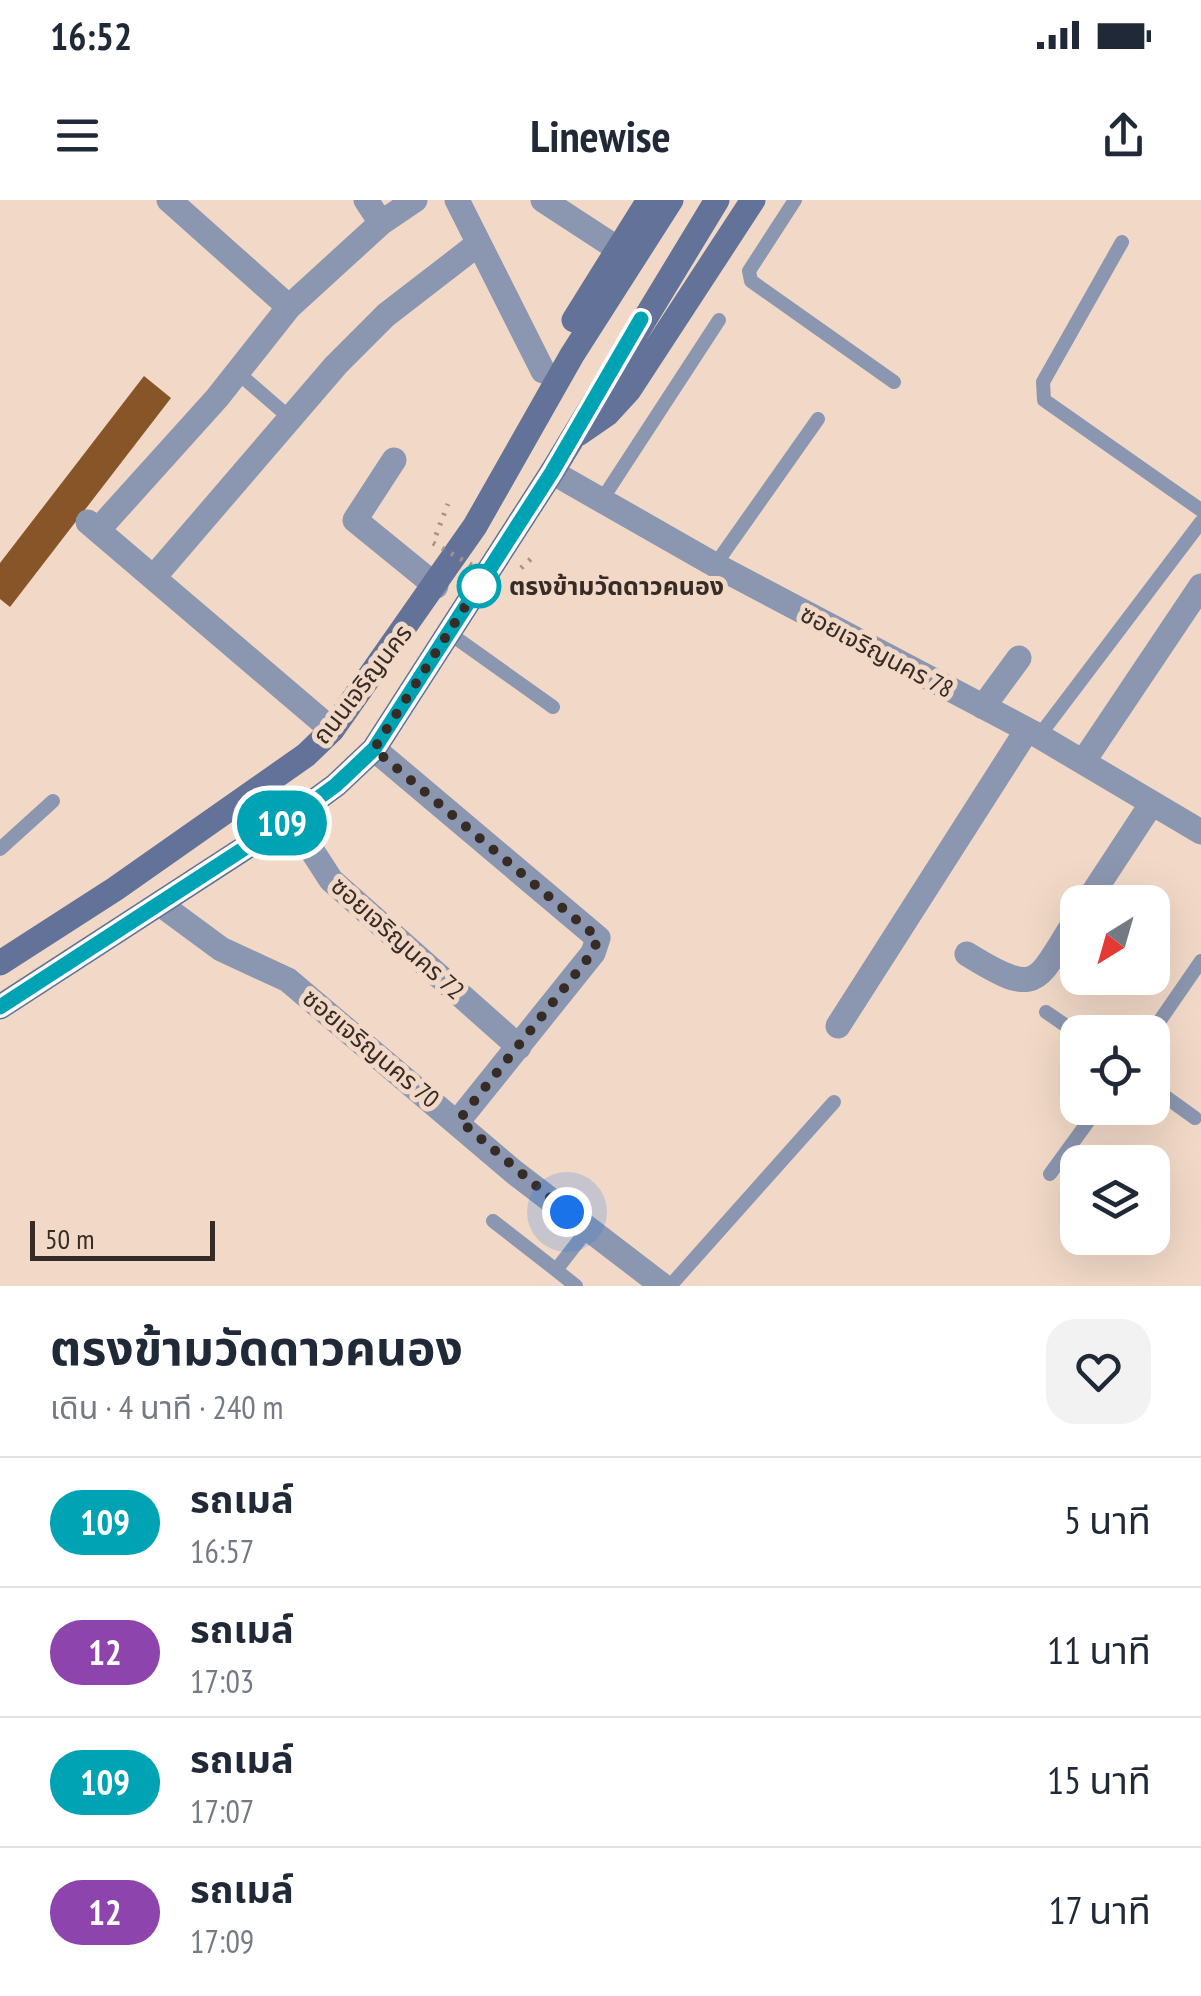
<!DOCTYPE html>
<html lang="th">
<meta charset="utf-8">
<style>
body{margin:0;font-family:"PT Sans Narrow","Noto Sans Thai",sans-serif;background:#f2f2f3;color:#1f2937;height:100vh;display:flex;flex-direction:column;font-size:38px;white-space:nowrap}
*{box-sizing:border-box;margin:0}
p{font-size:32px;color:#747a83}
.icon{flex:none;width:55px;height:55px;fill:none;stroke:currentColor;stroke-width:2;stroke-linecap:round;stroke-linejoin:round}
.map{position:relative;height:1086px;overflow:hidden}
.panel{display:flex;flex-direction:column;background:#fff;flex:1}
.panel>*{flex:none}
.badge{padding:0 20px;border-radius:32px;font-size:35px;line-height:65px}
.needle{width:65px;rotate:217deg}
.tools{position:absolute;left:1060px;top:685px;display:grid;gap:20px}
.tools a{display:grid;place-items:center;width:110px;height:110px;border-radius:20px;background:#fff;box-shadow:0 10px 40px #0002;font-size:50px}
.scale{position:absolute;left:30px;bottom:25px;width:185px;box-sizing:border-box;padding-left:10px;border:5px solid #362c25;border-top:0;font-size:28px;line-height:35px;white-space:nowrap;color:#362c25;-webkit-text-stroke:8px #f2d9c7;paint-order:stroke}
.you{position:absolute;width:50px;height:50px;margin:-25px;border:8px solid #fff;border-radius:50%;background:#1a73e8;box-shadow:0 0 0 15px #1a73e833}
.map>.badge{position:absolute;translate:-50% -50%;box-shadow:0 0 0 5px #fff}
.round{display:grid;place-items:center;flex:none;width:105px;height:105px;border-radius:30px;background:#f2f2f3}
.head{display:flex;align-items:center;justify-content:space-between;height:170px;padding:0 50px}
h1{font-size:48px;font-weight:700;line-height:75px}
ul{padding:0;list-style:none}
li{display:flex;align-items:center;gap:30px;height:130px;padding:0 50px;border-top:2px solid #e0e1e3}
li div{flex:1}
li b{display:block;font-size:38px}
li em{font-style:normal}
li .badge{min-width:110px;font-weight:700;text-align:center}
.status{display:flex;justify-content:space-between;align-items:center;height:70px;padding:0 50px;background:#fff;direction:ltr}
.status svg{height:28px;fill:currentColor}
header{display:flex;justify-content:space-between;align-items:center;height:130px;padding:0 50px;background:#fff;font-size:45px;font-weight:700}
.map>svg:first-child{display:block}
.building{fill:#885529}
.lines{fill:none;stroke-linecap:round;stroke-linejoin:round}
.path{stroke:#a89487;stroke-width:5;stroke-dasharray:2.5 8;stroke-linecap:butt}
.service{stroke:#8b96b0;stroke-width:14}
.minor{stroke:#8b96b0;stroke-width:25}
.secondary{stroke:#637298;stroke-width:25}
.path-bridge{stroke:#a89487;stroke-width:5;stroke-dasharray:2.5 8;stroke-linecap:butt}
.line-casing{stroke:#fff;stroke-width:22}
.line{stroke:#00a3b4;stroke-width:15}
.walk{stroke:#362c25;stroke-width:10;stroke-dasharray:0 18}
.stop-dot{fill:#fff;stroke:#00a3b4;stroke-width:5}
.labels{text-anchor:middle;stroke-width:10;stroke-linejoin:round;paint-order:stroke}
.stop-label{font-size:25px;font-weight:bold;fill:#362c25;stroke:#f2d9c7;text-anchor:start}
.street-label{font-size:25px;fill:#362c25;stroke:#f2d9c7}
</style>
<div class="status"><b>16:52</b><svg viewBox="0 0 49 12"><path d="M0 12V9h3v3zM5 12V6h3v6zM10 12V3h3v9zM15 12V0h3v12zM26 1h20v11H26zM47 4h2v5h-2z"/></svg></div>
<header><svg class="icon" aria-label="menu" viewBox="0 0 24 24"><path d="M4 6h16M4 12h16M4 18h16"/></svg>Linewise<svg class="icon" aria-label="share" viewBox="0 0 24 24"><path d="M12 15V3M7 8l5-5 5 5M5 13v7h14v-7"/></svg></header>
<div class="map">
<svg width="1201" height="1086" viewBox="0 0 1201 1086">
<rect width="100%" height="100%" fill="#f2d9c7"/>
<path class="building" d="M144 176 171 198 10 407 0 399V363Z"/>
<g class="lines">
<path class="path" d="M436 335 448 304
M521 368 534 356"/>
<path class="service" d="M795 0 749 71 751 81 894 182
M1122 42 1043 182 1044 200 1201 310
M238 173 290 218
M603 298 719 120
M715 365 818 219
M449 433 553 507
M1039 536 1201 322
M0 649 53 601
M1046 812 1078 834
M1152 832 1201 761
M1152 887 1195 918
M1050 974 1098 908
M493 1021 556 1070 588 1029
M556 1070 576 1086
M670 1086 834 902"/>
<path class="minor" d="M169 0 289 107
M366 0 381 23
M457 0 543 171
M543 0 618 49
M394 260 355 320 436 386
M552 272 715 365 1039 536 1201 632
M88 322 332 530
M98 330 217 198 289 107 381 23 415 0
M154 377 336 165 386 115 478 44
M983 507 1019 458
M374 549 598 738 593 753 459 920
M1083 562 1201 386
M291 618 331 680 519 847
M1087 702 1152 603
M160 704 221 749 288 780 514 972 663 1086
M967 754C1041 800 1035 782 1078 717
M838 826 1027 530"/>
<path class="secondary" d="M574 120 649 0
M578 234 607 214 629 190 753 0
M0 763 115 689 306 555 332 530 475 326 572 155 671 0
M0 807 291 618 336 585 374 549 552 272 717 0"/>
<path class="path-bridge" d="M433 343 503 383"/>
</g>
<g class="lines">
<g class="line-casing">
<path id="line" d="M0 807 291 618 336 585 374 549 552 272 641 119"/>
</g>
<use href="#line" class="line"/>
<path class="walk" d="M479 386 486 374 374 549 598 738 593 752 459 920 567 1012"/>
</g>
<circle class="stop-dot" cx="479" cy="386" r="20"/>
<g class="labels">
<g class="stop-label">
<text x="509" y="395">ตรงข้ามวัดดาวคนอง</text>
</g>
<g class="street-label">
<text transform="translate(877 451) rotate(28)" y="9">ซอยเจริญนคร 78</text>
<text transform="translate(362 484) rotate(-52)" y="9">ถนนเจริญนคร</text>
<text transform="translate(398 738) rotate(42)" y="9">ซอยเจริญนคร 72</text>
<text transform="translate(371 848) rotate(40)" y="9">ซอยเจริญนคร 70</text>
</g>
</g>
</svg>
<div class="tools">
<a><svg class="needle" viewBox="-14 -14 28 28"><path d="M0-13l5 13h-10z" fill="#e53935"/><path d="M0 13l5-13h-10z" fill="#747a83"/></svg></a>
<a><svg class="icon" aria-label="locate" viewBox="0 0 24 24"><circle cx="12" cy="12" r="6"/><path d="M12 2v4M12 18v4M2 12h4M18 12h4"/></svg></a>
<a><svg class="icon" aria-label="layers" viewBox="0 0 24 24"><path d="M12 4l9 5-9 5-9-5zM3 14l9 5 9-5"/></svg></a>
</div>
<div class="scale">50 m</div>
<div class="you" style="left:567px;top:1012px"></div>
<b class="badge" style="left:282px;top:623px;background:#00a3b4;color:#fff">109</b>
</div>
<section class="panel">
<div class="head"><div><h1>ตรงข้ามวัดดาวคนอง</h1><p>เดิน · 4 นาที · 240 m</p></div><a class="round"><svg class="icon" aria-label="heart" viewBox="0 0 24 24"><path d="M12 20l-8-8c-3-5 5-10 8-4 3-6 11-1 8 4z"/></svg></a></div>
<ul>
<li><span class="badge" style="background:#00a3b4;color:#fff">109</span><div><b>รถเมล์</b><p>16:57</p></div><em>5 นาที</em></li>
<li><span class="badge" style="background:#8e44ad;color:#fff">12</span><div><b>รถเมล์</b><p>17:03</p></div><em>11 นาที</em></li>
<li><span class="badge" style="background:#00a3b4;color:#fff">109</span><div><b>รถเมล์</b><p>17:07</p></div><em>15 นาที</em></li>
<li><span class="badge" style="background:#8e44ad;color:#fff">12</span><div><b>รถเมล์</b><p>17:09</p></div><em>17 นาที</em></li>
</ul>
</section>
